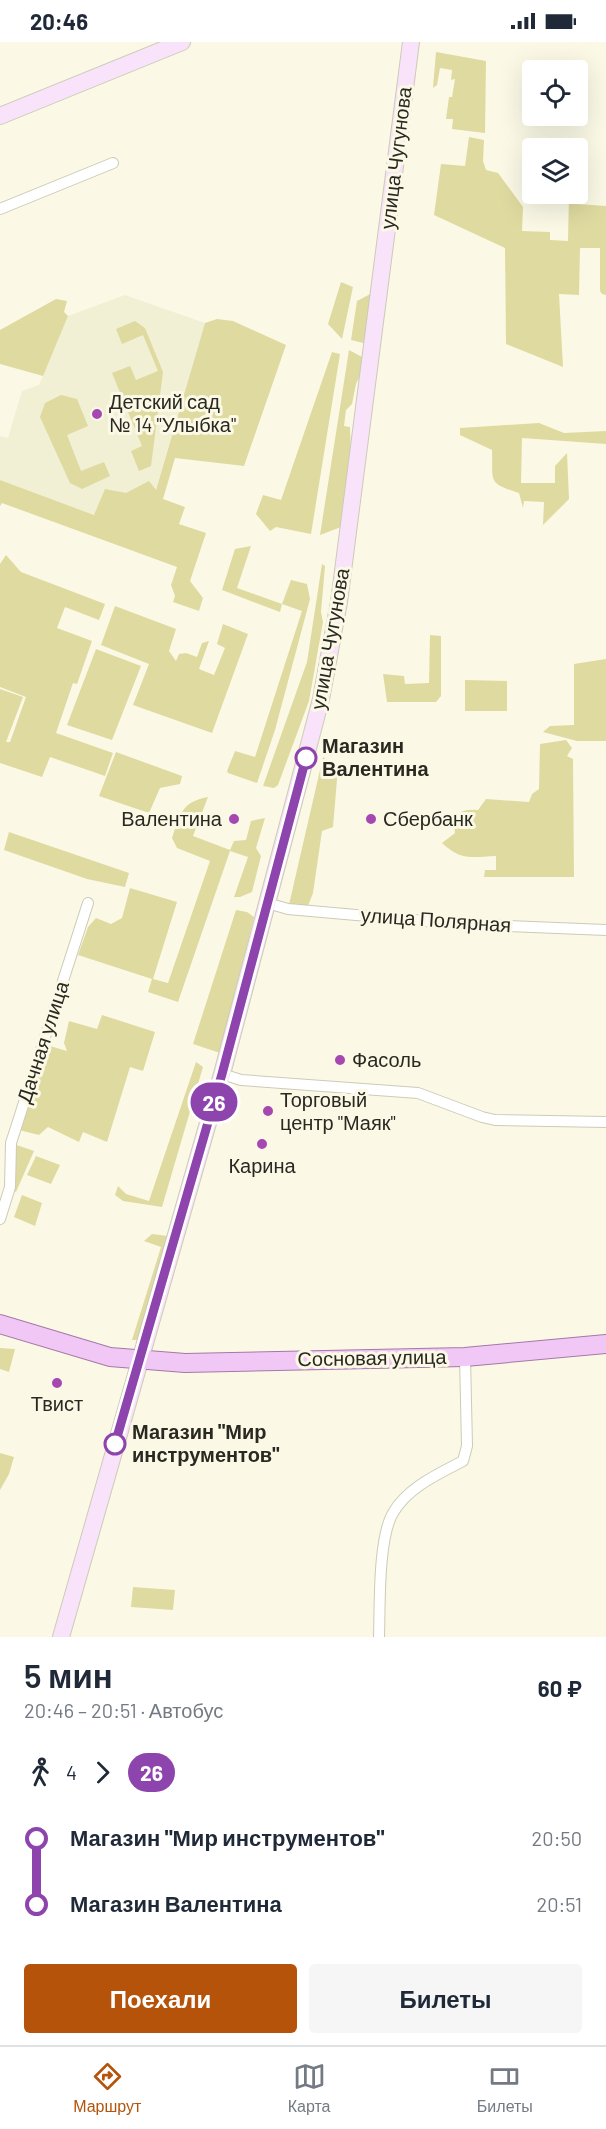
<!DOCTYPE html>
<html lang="ru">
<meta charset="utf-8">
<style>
body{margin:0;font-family:Barlow,sans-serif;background:#f6f6f7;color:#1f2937;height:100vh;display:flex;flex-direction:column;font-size:22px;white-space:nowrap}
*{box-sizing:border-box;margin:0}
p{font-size:20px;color:#747a83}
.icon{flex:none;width:33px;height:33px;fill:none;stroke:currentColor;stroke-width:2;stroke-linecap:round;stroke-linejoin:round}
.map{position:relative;height:1595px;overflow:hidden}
.side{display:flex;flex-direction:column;background:#fff;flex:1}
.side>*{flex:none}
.badge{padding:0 12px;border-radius:20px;font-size:21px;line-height:39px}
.fabs{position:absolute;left:522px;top:18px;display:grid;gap:12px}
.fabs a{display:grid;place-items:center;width:66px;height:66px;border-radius:6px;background:#fff;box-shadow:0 6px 24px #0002;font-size:30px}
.map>.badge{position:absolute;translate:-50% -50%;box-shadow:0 0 0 3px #fff}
.legs{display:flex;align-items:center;gap:9px;height:66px;padding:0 24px;font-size:20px}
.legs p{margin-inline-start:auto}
.summary{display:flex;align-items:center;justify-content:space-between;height:102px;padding:0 24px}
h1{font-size:33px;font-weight:600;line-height:45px}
.button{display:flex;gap:12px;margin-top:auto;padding:12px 24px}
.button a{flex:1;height:69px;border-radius:6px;background:#b45309;color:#fff;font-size:24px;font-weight:600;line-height:69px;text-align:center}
.button a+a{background:#f6f6f7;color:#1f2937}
ul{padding:0 24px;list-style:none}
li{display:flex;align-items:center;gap:21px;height:66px;font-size:22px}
li i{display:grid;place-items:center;width:9px;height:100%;margin:0 8px;background:currentColor}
li i::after{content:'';width:15px;height:15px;margin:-8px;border:4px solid;border-radius:50%;background:#fff}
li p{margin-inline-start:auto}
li:first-child i{background:linear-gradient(#0000 50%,currentColor 0)}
li:last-child i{background:linear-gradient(currentColor 50%,#0000 0)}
.status{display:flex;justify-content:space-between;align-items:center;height:42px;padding:0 30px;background:#fff;direction:ltr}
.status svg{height:16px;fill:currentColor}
.dock{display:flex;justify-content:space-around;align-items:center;height:84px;border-top:2px solid #e0e1e3;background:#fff;font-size:16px;color:#747a83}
.dock a{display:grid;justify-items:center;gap:3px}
.dock .selected{color:#b45309}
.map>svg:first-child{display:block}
.built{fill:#f1efd4}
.green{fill:#dfdaa0}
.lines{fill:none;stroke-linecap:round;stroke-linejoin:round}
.street-casing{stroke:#cccbb8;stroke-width:12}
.secondary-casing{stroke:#cccbb8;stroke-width:18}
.primary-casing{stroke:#a478a7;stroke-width:20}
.street{stroke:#fff;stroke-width:10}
.secondary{stroke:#f8e3fa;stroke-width:16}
.primary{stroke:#f1c8f5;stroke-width:18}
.line-1-casing{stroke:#fff;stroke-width:14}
.line-1{stroke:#8e44ad;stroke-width:9}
.poi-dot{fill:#a648b2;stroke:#fbf9e6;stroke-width:2}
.stop-1-dot{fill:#fff;stroke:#8e44ad;stroke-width:3}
.labels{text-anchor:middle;stroke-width:6;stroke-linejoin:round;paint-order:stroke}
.street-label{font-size:20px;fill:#292922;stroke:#fbf9e6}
.poi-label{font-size:20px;fill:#292922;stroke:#fbf9e6;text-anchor:start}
.stop-label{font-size:20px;font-weight:bold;fill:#292922;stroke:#fbf9e6;text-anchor:start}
</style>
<div class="status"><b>20:46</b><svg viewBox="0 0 49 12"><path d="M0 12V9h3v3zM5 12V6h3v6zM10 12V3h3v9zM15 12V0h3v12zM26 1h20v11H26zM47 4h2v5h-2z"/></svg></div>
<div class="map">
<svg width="606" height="1595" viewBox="0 0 606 1595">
<rect width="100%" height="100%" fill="#fbf9e6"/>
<path class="built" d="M125 253 205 281 143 491 0 438V394L8 396 22 349 39 343 68 274Z"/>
<path class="green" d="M436 10 486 19 485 91 452 87 453 77H446L449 55H452L455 37 451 38 452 28 440 26 437 43 433 46Z
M469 95 484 98 483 119 486 128 498 131 523 165 522 189 550 190V198L568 199 569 152H571L578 162 606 164V253L602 252 600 249V206H580L579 253 559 252 563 325 506 302 505 206 434 173 441 122 465 124Z
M524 128H532V148L523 147Z
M341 240 353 245 342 297 328 282Z
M376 249 368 298 363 301 351 298 357 259Z
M56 257 67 259 64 270 68 274 43 334 0 322V288Z
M217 277 233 279 286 303 244 424 175 416 163 457 185 465 179 482 206 491 190 539 203 556 199 569 173 560 175 554 171 543 177 525 2 461 0 464V438L94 473 105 447 126 451 149 439 156 448 205 281Z
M135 279 145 286 163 330 151 424 139 429 131 409 142 404 112 331 130 324 136 338 158 329 143 293 122 302 116 287Z
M349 308 362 315 366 322 356 342 352 362 346 368 344 384 350 385 351 415 341 485 320 493Z
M332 310 340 312 311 492 276 485 270 489 256 472 263 453 281 458Z
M61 353 77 357 88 384 67 393 81 429 104 420 110 434 82 447 70 441 40 375 45 361Z
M539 381 564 391 606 389V402L522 396 521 441H555V424L567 411 569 457 543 483 544 460 524 459 523 466 519 451C487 441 493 440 492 408L460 393V386Z
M251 504 237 546 282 562 291 538 307 542 310 557 275 688 257 741 228 731 227 729 235 709 255 715 302 569 282 562 280 570 222 548 235 507Z
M6 513 21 530 105 562 99 578 65 565 57 586 92 599 77 642 73 641 56 691 113 711 105 734 50 715 42 735 0 721V647L23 655 6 700H10L26 655 0 645V522Z
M322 522 325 524 321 570 323 580 309 659 278 743 274 746 263 744 307 620Z
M115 564 176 587 169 609 176 619 179 612 186 611 197 615 202 601 209 599 199 627 214 633 225 606 217 602 223 582 248 592 212 691 133 663 149 622 101 603Z
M430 593 441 594V654L436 660H387L383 632 404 634 405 642 429 641Z
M96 607 141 624 112 698 67 683Z
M606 617V699H577L543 690 550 684 574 683V622Z
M465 638 507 639V669H465Z
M566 698 572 706 567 714 573 717 574 835H484L485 828H496V814C472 815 461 819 442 801L455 791C452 772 460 766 478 768L486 757 529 760 532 752 539 747 540 702Z
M116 710 182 734 180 742 160 746 149 771 99 754Z
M323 715 338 726 333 785 322 789 313 851 306 869 288 867Z
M208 755 193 794 230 808 234 799 246 798 251 779 265 776 256 806 261 814 252 850 240 855H234L248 815 230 809 178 960 148 950 152 937 78 913 88 885 96 876 111 882 122 876 130 846 177 860 153 937 168 941 210 819 177 806 172 796C180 773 181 760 208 755Z
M9 790 129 831 125 845 87 837 4 808Z
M236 868 247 870 254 875 220 1011 193 1002Z
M102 973 155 990 143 1029 130 1025 107 1100 83 1090 79 1100 48 1085 39 1093 19 1088 43 1002 67 1009 64 1001 69 979 97 987Z
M196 1020 203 1025 162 1165 123 1159 115 1153 118 1144 126 1152 149 1159Z
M11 1101 34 1109 16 1150 10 1145Z
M36 1114 60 1123 51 1142 27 1133Z
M22 1153 42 1161 35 1184 14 1175Z
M152 1192 168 1194 144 1298H132L161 1205 144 1199Z
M0 1306 15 1307 9 1330 0 1327Z
M0 1411 14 1415 9 1432 0 1448Z
M133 1545 175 1548 173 1568 131 1565Z"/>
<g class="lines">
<g class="street-casing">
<path id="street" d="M0 167 113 121
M267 861 288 867 458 882 606 888
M222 1032 241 1038 418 1051 482 1075 495 1078 606 1080
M0 1177 10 1145 11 1101 88 861
M379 1595C380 1565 378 1496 393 1471 407 1446 438 1432 463 1419L467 1404 465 1315"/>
</g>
<g class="secondary-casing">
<path id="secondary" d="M0 74 182 0
M61 1595 222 1032 321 657 339 560 411 0"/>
</g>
<g class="primary-casing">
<path id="primary" d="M0 1282 110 1315 185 1321 465 1315 606 1302"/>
</g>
<use href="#street" class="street"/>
<use href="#secondary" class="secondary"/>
<use href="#primary" class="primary"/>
</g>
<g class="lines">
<g class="line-1-casing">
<path id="line-1" d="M115 1402 222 1032 306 716"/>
</g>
<use href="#line-1" class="line-1"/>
</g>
<g class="poi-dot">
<circle cx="97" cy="372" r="6"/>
<circle cx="234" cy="777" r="6"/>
<circle cx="371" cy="777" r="6"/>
<circle cx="340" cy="1018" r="6"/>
<circle cx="268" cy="1069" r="6"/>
<circle cx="262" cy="1102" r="6"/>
<circle cx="57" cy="1341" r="6"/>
</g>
<g class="stop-1-dot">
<circle cx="306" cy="716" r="10"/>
<circle cx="115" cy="1402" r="10"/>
</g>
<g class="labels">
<g class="street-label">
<text transform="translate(396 116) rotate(-83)" y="7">улица Чугунова</text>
<text transform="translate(330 597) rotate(-80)" y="7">улица Чугунова</text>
<text transform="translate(436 878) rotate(4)" y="7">улица Полярная</text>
<text transform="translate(43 1000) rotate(-72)" y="7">Дачная улица</text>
<text transform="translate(372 1316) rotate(-1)" y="7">Сосновая улица</text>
</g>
<g class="poi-label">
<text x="109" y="367">Детский сад<tspan x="109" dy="23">№ 14 "Улыбка"</tspan></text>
<text x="222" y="784" text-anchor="end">Валентина</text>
<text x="383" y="784">Сбербанк</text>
<text x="352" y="1025">Фасоль</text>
<text x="280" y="1065">Торговый<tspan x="280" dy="23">центр "Маяк"</tspan></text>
<text x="262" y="1131" text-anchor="middle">Карина</text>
<text x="57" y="1369" text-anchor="middle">Твист</text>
</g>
<g class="stop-label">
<text x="322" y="711">Магазин<tspan x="322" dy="23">Валентина</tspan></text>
<text x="132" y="1397">Магазин "Мир<tspan x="132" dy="23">инструментов"</tspan></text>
</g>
</g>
</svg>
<div class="fabs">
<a><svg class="icon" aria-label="locate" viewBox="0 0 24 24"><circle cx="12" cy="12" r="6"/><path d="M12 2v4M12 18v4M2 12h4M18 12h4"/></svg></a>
<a><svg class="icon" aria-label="layers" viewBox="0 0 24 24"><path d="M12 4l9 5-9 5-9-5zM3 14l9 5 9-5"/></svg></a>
</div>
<b class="badge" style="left:214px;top:1060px;background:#8e44ad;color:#fff">26</b>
</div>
<section class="side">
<div class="summary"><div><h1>5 мин</h1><p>20:46 – 20:51 · Автобус</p></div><b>60 ₽</b></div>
<div class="legs"><svg class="icon" aria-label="walk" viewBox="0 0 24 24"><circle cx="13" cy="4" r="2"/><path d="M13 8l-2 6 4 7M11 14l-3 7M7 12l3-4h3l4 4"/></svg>4<svg class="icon" aria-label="forward" viewBox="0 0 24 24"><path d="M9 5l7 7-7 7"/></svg><b class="badge" style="background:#8e44ad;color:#fff">26</b></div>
<ul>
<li><i style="color:#8e44ad"></i><b>Магазин &quot;Мир инструментов&quot;</b><p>20:50</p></li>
<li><i style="color:#8e44ad"></i><b>Магазин Валентина</b><p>20:51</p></li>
</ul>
<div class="button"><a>Поехали</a><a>Билеты</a></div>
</section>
<nav class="dock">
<a class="selected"><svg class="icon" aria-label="directions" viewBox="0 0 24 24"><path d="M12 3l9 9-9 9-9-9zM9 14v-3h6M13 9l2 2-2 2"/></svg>Маршрут</a>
<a><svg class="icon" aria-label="map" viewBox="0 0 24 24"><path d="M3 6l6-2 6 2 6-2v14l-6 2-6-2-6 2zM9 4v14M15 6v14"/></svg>Карта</a>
<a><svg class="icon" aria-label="tickets" viewBox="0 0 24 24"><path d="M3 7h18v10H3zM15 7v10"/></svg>Билеты</a>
</nav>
